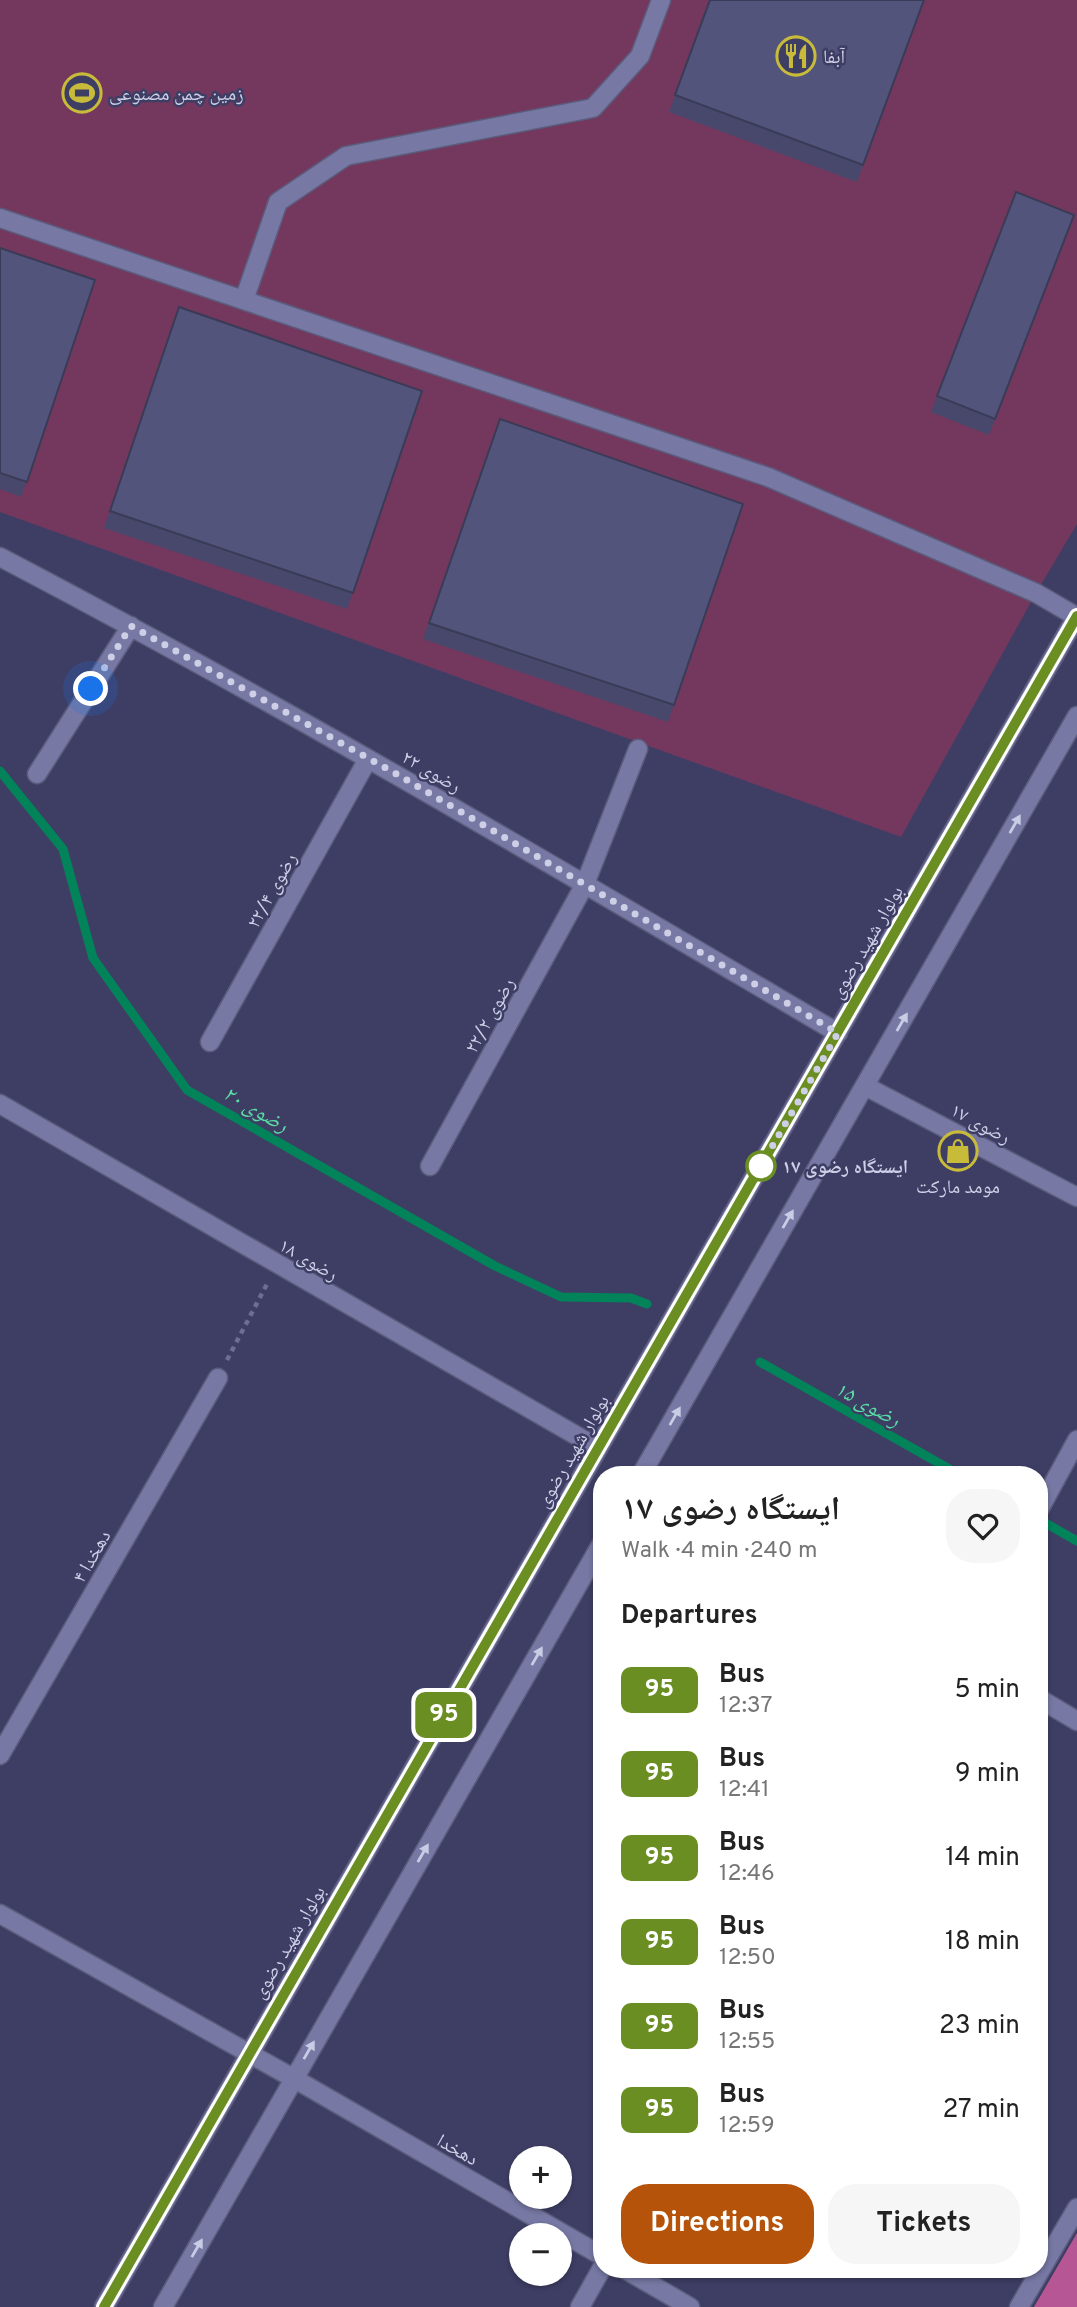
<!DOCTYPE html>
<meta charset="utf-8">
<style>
body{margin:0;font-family:Overpass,"Noto Naskh Arabic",sans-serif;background:#f6f6f6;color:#222;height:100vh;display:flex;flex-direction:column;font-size:26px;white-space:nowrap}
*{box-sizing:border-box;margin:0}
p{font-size:23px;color:#767676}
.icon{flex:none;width:38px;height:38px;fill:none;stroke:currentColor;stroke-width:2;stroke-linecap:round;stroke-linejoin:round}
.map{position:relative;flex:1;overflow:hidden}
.details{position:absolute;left:593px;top:1466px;width:455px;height:812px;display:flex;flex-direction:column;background:#fff;border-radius:28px;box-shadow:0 2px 5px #0004}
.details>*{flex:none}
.badge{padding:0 14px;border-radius:10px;font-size:24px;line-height:46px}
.buttons{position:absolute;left:509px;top:2146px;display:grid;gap:14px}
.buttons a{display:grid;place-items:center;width:63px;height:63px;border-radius:50%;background:#fff;box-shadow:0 2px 5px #0004;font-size:35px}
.you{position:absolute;width:35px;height:35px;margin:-18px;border:5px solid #fff;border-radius:50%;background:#1a73e8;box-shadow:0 0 0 10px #1a73e833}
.map>.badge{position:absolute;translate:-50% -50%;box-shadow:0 0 0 4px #fff}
h2{padding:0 28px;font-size:26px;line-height:63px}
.round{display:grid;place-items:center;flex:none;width:74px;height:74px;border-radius:28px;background:#f6f6f6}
.summary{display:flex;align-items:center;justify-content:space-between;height:119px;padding:0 28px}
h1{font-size:33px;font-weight:700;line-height:52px}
.primary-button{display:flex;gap:14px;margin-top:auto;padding:14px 28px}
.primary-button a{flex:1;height:80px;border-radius:28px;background:#b45309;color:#fff;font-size:28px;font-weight:700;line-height:80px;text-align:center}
.primary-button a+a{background:#f6f6f6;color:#222}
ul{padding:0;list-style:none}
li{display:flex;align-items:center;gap:21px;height:84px;padding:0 28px}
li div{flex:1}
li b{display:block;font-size:26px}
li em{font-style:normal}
li .badge{min-width:77px;font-weight:700;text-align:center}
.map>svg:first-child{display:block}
.green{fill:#74385e}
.forest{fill:#b75695}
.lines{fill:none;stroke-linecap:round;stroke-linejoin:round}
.stream{stroke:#02835a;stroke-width:9}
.minor-casing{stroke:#5b5b7c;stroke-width:21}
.path{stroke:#6d6e90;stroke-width:4.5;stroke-dasharray:5 5;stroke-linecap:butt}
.minor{stroke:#7778a3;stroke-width:18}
.wall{fill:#47486b}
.building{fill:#53547c;stroke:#3a3b57;stroke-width:2}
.oneway{fill:#cacbe4}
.line-casing{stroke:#fff;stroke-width:16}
.line{stroke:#6b8e23;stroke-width:10}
.walk{stroke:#cecfe7;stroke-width:7;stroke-dasharray:0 12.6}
.stop-dot{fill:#fff;stroke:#6b8e23;stroke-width:3.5}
.labels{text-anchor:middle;stroke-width:5;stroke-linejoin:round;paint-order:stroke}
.poi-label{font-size:19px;fill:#cecfe7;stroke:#3e3e65;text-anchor:start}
.street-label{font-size:19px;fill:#cecfe7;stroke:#3e3e65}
.stop-label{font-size:19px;font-weight:bold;fill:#cecfe7;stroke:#3e3e65;text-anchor:start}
.water-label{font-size:21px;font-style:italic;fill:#58dba5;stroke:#3e3e65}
</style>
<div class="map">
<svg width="1077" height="2307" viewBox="0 0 1077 2307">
<rect width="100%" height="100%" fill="#3e3e65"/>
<path class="green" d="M0 0H1077V524L1036 593 901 837 0 512Z"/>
<path class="forest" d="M1077 2233V2307H1034Z"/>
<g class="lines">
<path class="stream" d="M0 771 63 849 93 958 187 1090 495 1266 561 1297 631 1298 647 1304
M760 1362 960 1475
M1040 1520 1077 1541"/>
<g class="minor-casing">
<path id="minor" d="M0 218 768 477 1036 593 1077 617
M244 300 278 202 346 156 593 108 640 56 661 0
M0 557C285 706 561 870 838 1033
M37 774 131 626
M210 1042 368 759
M865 1086 1077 1197
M0 1104 598 1448
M430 1166 585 884 638 749
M641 1475 1077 716
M1040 1508 1077 1440
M1040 1699 1077 1721
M0 1755 218 1378
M0 1914 293 2078 602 2256
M626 2270 690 2307
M104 2307 1077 616
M163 2307 602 1543
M580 2307 602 2268
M1019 2307 1077 2208"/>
</g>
<path class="path" d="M227 1360 267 1284"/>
<use href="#minor" class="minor"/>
</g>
<path class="wall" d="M710 0H924L857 182 669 112Z
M1016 192 1074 215 989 435 931 412Z
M0 248 95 280 21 497 0 489Z
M173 323 422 391 347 609 104 528Z
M500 419 743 504 668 722 423 639Z"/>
<path class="building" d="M710 0H924L863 165 675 95Z
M1016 192 1074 215 995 419 937 396Z
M0 248 95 280 27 482 0 473Z
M179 307 422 391 353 593 110 511Z
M500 419 743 504 674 705 429 623Z"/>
<defs><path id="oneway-solid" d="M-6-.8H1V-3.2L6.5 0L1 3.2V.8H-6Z" transform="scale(1.75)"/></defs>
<g class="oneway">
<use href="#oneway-solid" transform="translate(1015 824) rotate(-60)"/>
<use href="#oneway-solid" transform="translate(902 1022) rotate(-60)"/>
<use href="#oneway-solid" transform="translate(788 1219) rotate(-60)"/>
<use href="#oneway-solid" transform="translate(675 1416) rotate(-60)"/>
<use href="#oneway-solid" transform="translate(537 1656) rotate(-60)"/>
<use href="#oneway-solid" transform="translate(423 1853) rotate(-60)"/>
<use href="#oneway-solid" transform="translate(309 2050) rotate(-60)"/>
<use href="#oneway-solid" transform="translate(197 2248) rotate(-60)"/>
</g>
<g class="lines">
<g class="line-casing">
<path id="line" d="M104 2307 1077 616"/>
</g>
<use href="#line" class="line"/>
<path class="walk" d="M91 689 131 626 393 772 838 1033 758 1171 761 1166"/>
</g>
<defs>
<g id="restaurant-ring" transform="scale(2.0125)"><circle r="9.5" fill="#3e3e65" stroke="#c9bb3a" stroke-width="1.5"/><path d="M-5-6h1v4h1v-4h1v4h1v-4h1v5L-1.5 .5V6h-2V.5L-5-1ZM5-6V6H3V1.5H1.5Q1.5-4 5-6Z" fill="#c9bb3a"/></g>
<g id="stadium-ring" transform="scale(2.0125)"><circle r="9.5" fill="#3e3e65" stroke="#c9bb3a" stroke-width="1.5"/><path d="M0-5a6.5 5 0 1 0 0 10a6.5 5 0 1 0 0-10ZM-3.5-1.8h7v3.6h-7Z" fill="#c9bb3a"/></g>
<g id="shop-ring" transform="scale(2.0125)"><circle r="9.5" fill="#3e3e65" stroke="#c9bb3a" stroke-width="1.5"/><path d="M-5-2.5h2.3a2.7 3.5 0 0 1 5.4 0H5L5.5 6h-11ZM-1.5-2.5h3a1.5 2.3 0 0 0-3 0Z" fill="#c9bb3a"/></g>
</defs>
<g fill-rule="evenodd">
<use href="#restaurant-ring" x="796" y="56"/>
<use href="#stadium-ring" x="82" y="93"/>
<use href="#shop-ring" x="958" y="1151"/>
</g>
<circle class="stop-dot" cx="761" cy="1166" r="14"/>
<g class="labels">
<g class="poi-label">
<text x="823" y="63">آبفا</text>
<text x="109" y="100">زمین چمن مصنوعی</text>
<text x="958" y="1193" text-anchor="middle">مومد مارکت</text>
</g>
<g class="street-label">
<text transform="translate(432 771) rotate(30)" y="7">رضوی ۲۲</text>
<text transform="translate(271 890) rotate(-61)" y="7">رضوی ۲۲/۴</text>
<text transform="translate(866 942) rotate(-60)" y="7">بولوار شهید رضوی</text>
<text transform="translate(489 1015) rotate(-61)" y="7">رضوی ۲۲/۲</text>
<text transform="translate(981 1123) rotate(28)" y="7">رضوی ۱۷</text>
<text transform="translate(309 1259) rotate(30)" y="7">رضوی ۱۸</text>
<text transform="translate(572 1451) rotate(-60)" y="7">بولوار شهید رضوی</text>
<text transform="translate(91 1556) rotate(-60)" y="7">دهخدا ۴</text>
<text transform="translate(288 1942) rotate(-60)" y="7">بولوار شهید رضوی</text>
<text transform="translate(458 2149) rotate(30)" y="7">دهخدا</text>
</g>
<g class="stop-label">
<text x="782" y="1173">ایستگاه رضوی ۱۷</text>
</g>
<g class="water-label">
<text transform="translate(256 1109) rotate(30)" y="7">رضوی ۲۰</text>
<text transform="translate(868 1404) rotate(29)" y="7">رضوی ۱۵</text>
</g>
</g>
</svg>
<div class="buttons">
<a>+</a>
<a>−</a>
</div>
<div class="you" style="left:91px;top:689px"></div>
<b class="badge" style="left:444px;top:1715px;background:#6b8e23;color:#fff">95</b>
<section class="details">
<div class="summary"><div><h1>ایستگاه رضوی ۱۷</h1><p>Walk · 4 min · 240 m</p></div><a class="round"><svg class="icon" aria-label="heart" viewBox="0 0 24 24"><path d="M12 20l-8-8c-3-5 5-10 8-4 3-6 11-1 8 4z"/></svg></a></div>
<h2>Departures</h2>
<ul>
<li><span class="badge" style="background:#6b8e23;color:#fff">95</span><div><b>Bus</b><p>12:37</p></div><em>5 min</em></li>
<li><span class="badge" style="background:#6b8e23;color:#fff">95</span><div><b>Bus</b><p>12:41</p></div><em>9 min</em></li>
<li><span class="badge" style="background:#6b8e23;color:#fff">95</span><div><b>Bus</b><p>12:46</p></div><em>14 min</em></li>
<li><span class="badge" style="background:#6b8e23;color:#fff">95</span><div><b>Bus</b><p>12:50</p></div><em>18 min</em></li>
<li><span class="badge" style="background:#6b8e23;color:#fff">95</span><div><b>Bus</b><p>12:55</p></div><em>23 min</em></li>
<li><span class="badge" style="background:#6b8e23;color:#fff">95</span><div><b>Bus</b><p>12:59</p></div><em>27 min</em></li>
</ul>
<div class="primary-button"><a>Directions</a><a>Tickets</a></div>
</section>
</div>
